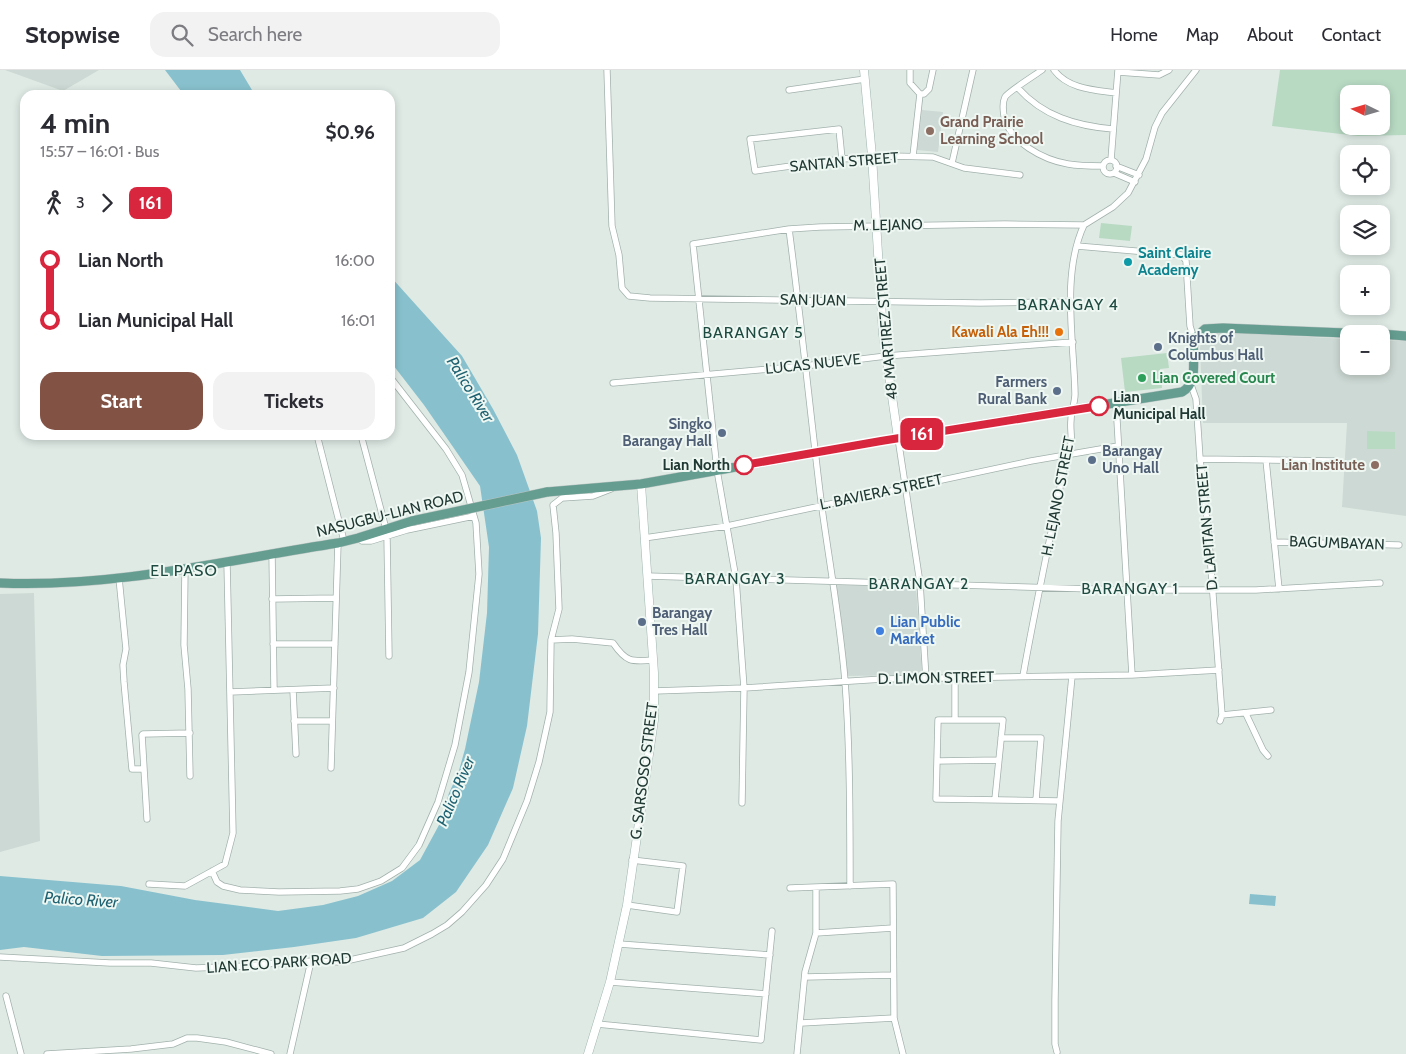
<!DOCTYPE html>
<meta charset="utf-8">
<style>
body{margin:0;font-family:Cabin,sans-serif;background:#f2f2f3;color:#2b2b33;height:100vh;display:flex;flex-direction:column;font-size:19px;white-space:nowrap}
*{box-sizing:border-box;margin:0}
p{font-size:16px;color:#7c7c81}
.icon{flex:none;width:28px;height:28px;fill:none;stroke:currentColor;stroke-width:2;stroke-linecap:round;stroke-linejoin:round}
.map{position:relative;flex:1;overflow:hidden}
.sheet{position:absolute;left:20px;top:20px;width:375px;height:350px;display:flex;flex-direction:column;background:#fff;border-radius:15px;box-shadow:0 2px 8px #0003}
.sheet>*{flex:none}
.badge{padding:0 10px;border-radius:8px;font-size:18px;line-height:32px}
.needle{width:32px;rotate:275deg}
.controls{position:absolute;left:1340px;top:15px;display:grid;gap:10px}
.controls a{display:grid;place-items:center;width:50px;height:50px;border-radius:10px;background:#fff;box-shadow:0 2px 8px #0003;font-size:25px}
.map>.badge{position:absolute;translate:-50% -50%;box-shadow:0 0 0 2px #fff}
.legs{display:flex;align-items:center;gap:8px;height:55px;padding:0 20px;font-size:16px}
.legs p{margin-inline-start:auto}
.overview{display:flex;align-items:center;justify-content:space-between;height:85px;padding:0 20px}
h1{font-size:28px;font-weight:800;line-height:38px}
.primary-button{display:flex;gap:10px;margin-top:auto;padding:10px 20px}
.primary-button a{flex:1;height:58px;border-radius:15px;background:#825245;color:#fff;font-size:20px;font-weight:800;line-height:58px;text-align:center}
.primary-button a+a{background:#f2f2f3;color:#2b2b33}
ul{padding:0 20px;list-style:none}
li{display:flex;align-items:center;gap:18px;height:60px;font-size:19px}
li i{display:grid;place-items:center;width:8px;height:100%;margin:0 6px;background:currentColor}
li i::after{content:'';width:12px;height:12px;margin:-6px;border:4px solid;border-radius:50%;background:#fff}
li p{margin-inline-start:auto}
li:first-child i{background:linear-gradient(#0000 50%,currentColor 0)}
li:last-child i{background:linear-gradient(currentColor 50%,#0000 0)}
header{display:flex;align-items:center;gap:30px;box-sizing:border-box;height:70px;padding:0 25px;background:#fff;border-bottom:1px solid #e1e1e2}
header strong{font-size:24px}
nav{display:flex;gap:28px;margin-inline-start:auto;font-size:18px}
.search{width:350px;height:45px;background:#f2f2f3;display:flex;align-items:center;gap:12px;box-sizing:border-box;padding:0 18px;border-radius:15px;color:#7c7c81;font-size:19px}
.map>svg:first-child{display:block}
.built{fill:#cdd9d4}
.green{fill:#b8dac3;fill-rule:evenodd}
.water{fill:#88c1cd}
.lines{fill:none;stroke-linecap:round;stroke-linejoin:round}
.street-casing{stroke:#a2b1ac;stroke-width:7}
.secondary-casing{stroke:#9fb5ae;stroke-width:9}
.primary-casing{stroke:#bcc4c2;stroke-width:10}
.street{stroke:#fff;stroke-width:5.5}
.secondary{stroke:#fff;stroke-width:8}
.primary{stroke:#659e91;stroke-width:9}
.primary-bridge-casing{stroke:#bcc4c2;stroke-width:10;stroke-linecap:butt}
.primary-bridge{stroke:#659e91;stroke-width:9}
.line-1-casing{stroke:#fff;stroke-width:11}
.line-1{stroke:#d7263d;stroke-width:8}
.education-dot{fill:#8d6e63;stroke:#eff7f3;stroke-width:2}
.culture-dot{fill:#0f9aa8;stroke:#eff7f3;stroke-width:2}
.food-dot{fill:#e8710a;stroke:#eff7f3;stroke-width:2}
.service-dot{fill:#5c6f8a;stroke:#eff7f3;stroke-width:2}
.leisure-dot{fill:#2e9e5b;stroke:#eff7f3;stroke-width:2}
.stop-1-dot{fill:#fff;stroke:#d7263d;stroke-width:2.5}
.shop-dot{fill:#3f7fe0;stroke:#eff7f3;stroke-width:2}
.labels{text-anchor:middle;stroke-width:4;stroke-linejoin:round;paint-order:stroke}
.education-label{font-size:15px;font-weight:bold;fill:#785e54;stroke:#eff7f3;text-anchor:start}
.street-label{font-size:15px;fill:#213933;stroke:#eff7f3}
.culture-label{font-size:15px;font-weight:bold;fill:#0d838f;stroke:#eff7f3;text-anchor:start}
.food-label{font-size:15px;font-weight:bold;fill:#c56008;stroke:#eff7f3;text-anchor:end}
.service-label{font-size:15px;font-weight:bold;fill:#4e5e75;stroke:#eff7f3;text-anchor:start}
.leisure-label{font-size:15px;font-weight:bold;fill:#27864d;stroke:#eff7f3;text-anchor:start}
.stop-label{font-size:15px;font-weight:bold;fill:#213933;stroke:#eff7f3;text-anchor:start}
.shop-label{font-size:15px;font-weight:bold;fill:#366cbe;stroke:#eff7f3;text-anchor:start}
.neighbourhood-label{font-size:16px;letter-spacing:1px;fill:#1e4a40;stroke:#eff7f3}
.water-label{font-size:16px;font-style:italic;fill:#1e6272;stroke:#eff7f3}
</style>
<header>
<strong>Stopwise</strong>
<div class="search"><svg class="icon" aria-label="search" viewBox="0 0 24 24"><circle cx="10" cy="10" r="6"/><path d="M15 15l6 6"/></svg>Search here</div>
<nav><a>Home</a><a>Map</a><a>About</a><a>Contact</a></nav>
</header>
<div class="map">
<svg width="1406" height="984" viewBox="0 0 1406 984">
<rect width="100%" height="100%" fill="#dfeae5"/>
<path class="built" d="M5 0H99L63 21Z
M922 40 943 42 938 82 917 80Z
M1214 262 1349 269V296H1381V270L1406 271V446L1342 437 1347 353H1203L1200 278 1202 269 1205 265Z
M836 515 916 517 922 605 846 606Z
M34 523 40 771 0 782V524Z"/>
<path class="green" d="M1280 0H1406V65L1358 66 1272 56ZM1349 24H1381V56H1349Z
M1101 153 1132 156 1130 171 1099 168Z
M1167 283 1169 298 1160 299 1162 318 1125 322 1121 288Z
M1367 361 1395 362V379H1367Z"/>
<path class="water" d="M165 0H240L255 25H184Z
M390 206 462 286 493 339 517 385 537 441 541 468 538 564 527 656 513 718 488 775 456 822 423 848 356 868 294 877 223 885 102 886 24 877 0 880V806L121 816 195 830 278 841 323 835 358 826 392 811 420 790 439 755 449 723 458 704 465 679 479 612 487 543 489 477 480 416 424 335 390 291Z
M1250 824 1276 826 1275 836 1249 834Z"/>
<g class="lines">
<g class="street-casing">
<path id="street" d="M607 0 612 156 619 185 622 218 629 226 650 228 980 233 1071 232
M910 0V13L920 24 913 86
M1042 0C1035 5 1008 22 1005 27 1002 33 1003 40 1004 46 1009 72 1044 90 1068 94 1079 96 1091 96 1103 96
M1054 0C1068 19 1094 20 1116 23
M1118 2 1159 5 1169 0
M1018 18C1043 46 1076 56 1113 59
M789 20 865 9
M920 24H924L929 19 933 0
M842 89 839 59 750 69 755 101 842 89 890 86 933 87 964 98 1020 105
M1111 90 1118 0
M1103 97a7 7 0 1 1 14 0a7 7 0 1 1-14 0Z
M952 93 973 0
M1116 96 1139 105
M1114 103 1135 112
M1084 155 1113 137 1128 123 1146 89 1155 57 1162 43 1196 0
M789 159C801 250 810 340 821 431 829 491 840 550 845 611 850 679 850 748 850 816
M1077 176 1182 185 1186 191 1190 256 1194 269
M613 313 804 296 886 286 1073 272
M1191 315 1196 329 1200 389 1208 458 1222 645 1220 651
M1116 333 1132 605
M317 365 344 471
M361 365 386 459
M898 368 920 513 926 609
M1200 389 1336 391
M1266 390 1279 519
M387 466 389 586
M358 468 362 471H371L407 460 474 446
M644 468 727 456 1031 391 1118 376
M1274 472 1399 475
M272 483 274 620
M185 499 184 575 188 619 190 706
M647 506 1126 520H1256L1380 513
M119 508 126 579 123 595 124 612 132 699H143
M272 529 336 528
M551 570 559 539 556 463 553 435 562 428 593 426 611 419
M273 574H335
M1023 606C1035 538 1050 470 1063 402 1064 392 1070 383 1071 373 1072 365 1070 358 1071 350 1071 341 1075 333 1075 324 1074 271 1061 204 1084 155
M955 608V650
M293 620 296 684
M654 621 744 618 883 609 1132 605 1219 600
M230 622 334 618
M1246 644 1263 680 1268 686
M1222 645 1271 640
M294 651H332
M1001 668H1041L1036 730
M937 691 999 690
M331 698 338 473
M995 729 1003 650H938L936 729 1060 731
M742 733 744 618 736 509 717 400 693 174 789 159 820 157 1005 154 1084 155
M147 749 142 665 143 664 190 663
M212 801 217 812 223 816 240 820 279 822 340 821 358 819 381 811 402 798 419 775 438 732 455 675 469 602 479 504 476 453 462 405 446 379 390 307
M149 814 185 816 225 794 233 763 227 492
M790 818 893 814 894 948 903 984
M627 835 677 842 683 796 632 790
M816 863 893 858
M619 874 770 885
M0 887 110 893H151L196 898 247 896 297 891 341 892 404 878 432 864 447 855 462 842 486 815 503 789 527 731 539 692 550 642 551 570 572 569 613 573C626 592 631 592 653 590
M805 907 893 905
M610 912 766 924
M6 926 21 984
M801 953 894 948
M597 954 761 970 772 861
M1057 982 1055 974V930L1058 751 1072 606
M47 984 131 979 173 974 187 968H197L226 972 271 984
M290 984 311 891
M797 984 805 902 816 863V817"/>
</g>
<g class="secondary-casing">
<path id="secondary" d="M864 0 872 86 883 264 898 368
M588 984 610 912 627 835 654 650V603L641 414"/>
</g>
<g class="primary-casing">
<path id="primary" d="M1381 264 1406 266
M547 422 641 414 898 368 1182 322C1200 312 1191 287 1194 269L1205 259 1223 258 1371 264
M0 513C114 518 227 490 338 473L358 468 412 451"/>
</g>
<use href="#street" class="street"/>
<use href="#secondary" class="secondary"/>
<use href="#primary" class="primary"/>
<g class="primary-bridge-casing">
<path id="primary-bridge" d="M412 451 547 422"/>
</g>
<use href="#primary-bridge" class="primary-bridge"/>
</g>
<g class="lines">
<g class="line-1-casing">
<path id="line-1" d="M744 395 881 371 1099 336"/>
</g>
<use href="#line-1" class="line-1"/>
</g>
<g class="education-dot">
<circle cx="930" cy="61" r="5"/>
<circle cx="1375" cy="395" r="5"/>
</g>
<circle class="culture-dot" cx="1128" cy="192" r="5"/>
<circle class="food-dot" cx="1059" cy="262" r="5"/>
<g class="service-dot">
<circle cx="1158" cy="277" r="5"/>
<circle cx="1057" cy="321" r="5"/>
<circle cx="722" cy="363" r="5"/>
<circle cx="1092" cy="390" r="5"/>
<circle cx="642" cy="552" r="5"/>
</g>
<circle class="leisure-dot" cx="1142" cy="308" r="5"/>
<g class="stop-1-dot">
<circle cx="1099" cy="336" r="9"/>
<circle cx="744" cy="395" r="9"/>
</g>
<circle class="shop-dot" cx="880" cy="561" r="5"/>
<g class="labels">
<g class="education-label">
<text x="940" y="57">Grand Prairie<tspan x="940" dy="17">Learning School</tspan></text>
<text x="1365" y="400" text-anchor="end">Lian Institute</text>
</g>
<g class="street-label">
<text transform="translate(844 92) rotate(-5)" y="5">SANTAN STREET</text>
<text transform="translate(888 155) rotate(-1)" y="5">M. LEJANO</text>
<text transform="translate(813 230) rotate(1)" y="5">SAN JUAN</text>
<text transform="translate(886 259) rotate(-95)" y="5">48 MARTIREZ STREET</text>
<text transform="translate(813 294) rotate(-6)" y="5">LUCAS NUEVE</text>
<text transform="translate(881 422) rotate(-12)" y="5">L. BAVIERA STREET</text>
<text transform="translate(1058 426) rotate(-79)" y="5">H. LEJANO STREET</text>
<text transform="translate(390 444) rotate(-14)" y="5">NASUGBU-LIAN ROAD</text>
<text transform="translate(1207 457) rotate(-95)" y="5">D. LAPITAN STREET</text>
<text transform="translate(1337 473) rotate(2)" y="5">BAGUMBAYAN</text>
<text transform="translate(936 608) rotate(-1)" y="5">D. LIMON STREET</text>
<text transform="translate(644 701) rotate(-83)" y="5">G. SARSOSO STREET</text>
<text transform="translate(279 893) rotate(-4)" y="5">LIAN ECO PARK ROAD</text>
</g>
<g class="culture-label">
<text x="1138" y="188">Saint Claire<tspan x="1138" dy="17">Academy</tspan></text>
</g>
<g class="food-label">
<text x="1049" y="267">Kawali Ala Eh!!!</text>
</g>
<g class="service-label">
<text x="1168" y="273">Knights of<tspan x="1168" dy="17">Columbus Hall</tspan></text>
<text x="1047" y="317" text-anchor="end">Farmers<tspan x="1047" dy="17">Rural Bank</tspan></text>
<text x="712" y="359" text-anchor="end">Singko<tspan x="712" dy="17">Barangay Hall</tspan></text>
<text x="1102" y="386">Barangay<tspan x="1102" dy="17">Uno Hall</tspan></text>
<text x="652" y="548">Barangay<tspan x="652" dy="17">Tres Hall</tspan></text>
</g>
<g class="leisure-label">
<text x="1152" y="313">Lian Covered Court</text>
</g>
<g class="stop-label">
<text x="1113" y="332">Lian<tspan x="1113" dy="17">Municipal Hall</tspan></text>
<text x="730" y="400" text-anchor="end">Lian North</text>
</g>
<g class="shop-label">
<text x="890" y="557">Lian Public<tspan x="890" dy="17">Market</tspan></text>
</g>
<g class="neighbourhood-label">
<text x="1068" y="240">BARANGAY 4</text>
<text x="753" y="268">BARANGAY 5</text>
<text x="184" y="506">EL PASO</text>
<text x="735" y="514">BARANGAY 3</text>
<text x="919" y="519">BARANGAY 2</text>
<text x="1130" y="524">BARANGAY 1</text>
</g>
<g class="water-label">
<text transform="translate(471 319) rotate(58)" y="6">Palico River</text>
<text transform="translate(455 721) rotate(-67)" y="6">Palico River</text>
<text transform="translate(81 829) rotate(4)" y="6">Palico River</text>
</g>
</g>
</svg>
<div class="controls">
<a><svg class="needle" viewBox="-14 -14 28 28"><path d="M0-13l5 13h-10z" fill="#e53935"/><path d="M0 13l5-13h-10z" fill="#7c7c81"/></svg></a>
<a><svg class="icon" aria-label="locate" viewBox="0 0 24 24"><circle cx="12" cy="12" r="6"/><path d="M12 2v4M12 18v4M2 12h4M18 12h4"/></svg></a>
<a><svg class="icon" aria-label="layers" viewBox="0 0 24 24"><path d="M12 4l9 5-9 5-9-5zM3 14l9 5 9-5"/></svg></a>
<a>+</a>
<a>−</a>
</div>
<b class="badge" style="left:922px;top:364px;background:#d7263d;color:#fff">161</b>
<section class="sheet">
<div class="overview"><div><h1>4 min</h1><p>15:57 – 16:01 · Bus</p></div><b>$0.96</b></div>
<div class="legs"><svg class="icon" aria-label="walk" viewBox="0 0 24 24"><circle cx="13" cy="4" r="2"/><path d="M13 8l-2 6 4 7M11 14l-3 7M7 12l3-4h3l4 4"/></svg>3<svg class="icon" aria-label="forward" viewBox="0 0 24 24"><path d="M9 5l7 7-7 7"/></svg><b class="badge" style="background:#d7263d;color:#fff">161</b></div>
<ul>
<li><i style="color:#d7263d"></i><b>Lian North</b><p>16:00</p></li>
<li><i style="color:#d7263d"></i><b>Lian Municipal Hall</b><p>16:01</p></li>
</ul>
<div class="primary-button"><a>Start</a><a>Tickets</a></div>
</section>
</div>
